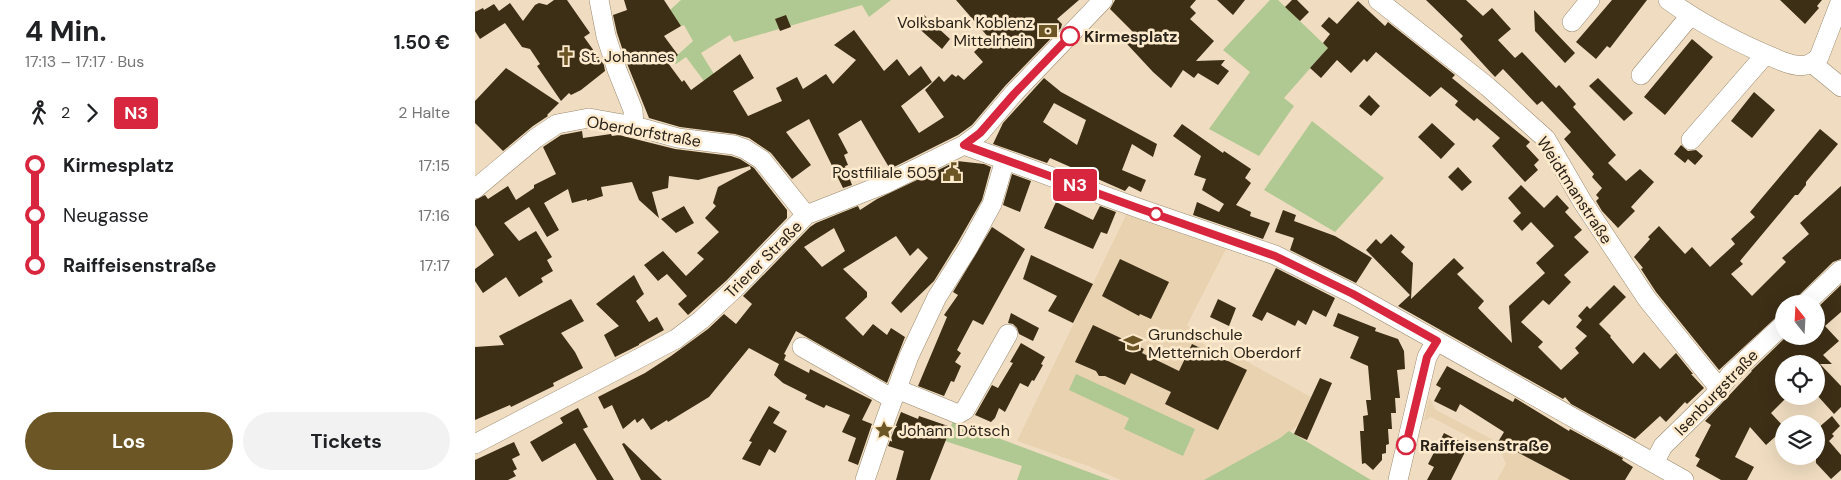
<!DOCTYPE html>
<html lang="de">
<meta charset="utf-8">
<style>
body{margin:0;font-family:"DM Sans",sans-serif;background:#f2f2f2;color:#202124;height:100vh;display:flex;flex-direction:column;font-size:19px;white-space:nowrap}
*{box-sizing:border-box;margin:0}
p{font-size:16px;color:#757577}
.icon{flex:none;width:28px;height:28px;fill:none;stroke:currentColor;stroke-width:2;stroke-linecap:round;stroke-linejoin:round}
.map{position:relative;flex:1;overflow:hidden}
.side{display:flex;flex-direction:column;background:#fff;width:475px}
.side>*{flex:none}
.badge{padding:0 10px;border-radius:4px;font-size:18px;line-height:32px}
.needle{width:32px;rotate:342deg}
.tools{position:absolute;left:1300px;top:295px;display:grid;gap:10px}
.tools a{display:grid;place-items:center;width:50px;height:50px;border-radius:50%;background:#fff;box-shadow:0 5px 20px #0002;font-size:25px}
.map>.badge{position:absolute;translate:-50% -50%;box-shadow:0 0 0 2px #fff}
.legs{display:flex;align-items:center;gap:8px;height:55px;padding:0 25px;font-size:16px}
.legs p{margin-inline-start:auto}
.headline{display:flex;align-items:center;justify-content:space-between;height:85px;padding:0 25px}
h1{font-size:28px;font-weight:700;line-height:38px}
.primary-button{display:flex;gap:10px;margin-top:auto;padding:10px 25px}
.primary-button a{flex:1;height:58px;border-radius:30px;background:#6c5626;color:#fff;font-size:20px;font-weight:700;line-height:58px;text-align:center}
.primary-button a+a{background:#f2f2f2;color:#202124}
ul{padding:0 25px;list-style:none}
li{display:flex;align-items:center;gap:18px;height:50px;font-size:19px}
li i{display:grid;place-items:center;width:8px;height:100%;margin:0 6px;background:currentColor}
li i::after{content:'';width:12px;height:12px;margin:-6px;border:4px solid;border-radius:50%;background:#fff}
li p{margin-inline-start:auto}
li:first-child i{background:linear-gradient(#0000 50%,currentColor 0)}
li:last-child i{background:linear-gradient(currentColor 50%,#0000 0)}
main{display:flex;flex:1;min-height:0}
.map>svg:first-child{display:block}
.built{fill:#e9d2b0}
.green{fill:#b0c891}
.building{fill:#3d2e16;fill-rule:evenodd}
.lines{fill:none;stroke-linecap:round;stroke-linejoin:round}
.minor-casing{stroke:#9b8a6f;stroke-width:20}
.minor{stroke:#fff;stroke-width:19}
.line-1-casing{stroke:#fff;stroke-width:11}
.line-1{stroke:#d7263d;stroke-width:8}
.stop-1-dot{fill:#fff;stroke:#d7263d;stroke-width:2.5}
.labels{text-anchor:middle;stroke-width:5;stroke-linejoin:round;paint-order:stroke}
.poi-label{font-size:16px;fill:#2a2319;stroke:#feebce;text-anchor:start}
.stop-label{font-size:16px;font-weight:bold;fill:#2a2319;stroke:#feebce;text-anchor:start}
.street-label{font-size:16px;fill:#2a2319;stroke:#feebce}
</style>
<main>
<section class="side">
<div class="headline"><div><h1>4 Min.</h1><p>17:13 – 17:17 · Bus</p></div><b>1.50 €</b></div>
<div class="legs"><svg class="icon" aria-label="walk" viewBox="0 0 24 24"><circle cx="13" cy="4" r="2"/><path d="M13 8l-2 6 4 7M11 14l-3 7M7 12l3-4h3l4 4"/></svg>2<svg class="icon" aria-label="forward" viewBox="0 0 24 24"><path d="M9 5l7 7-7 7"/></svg><b class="badge" style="background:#d7263d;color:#fff">N3</b><p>2 Halte</p></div>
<ul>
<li><i style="color:#d7263d"></i><b>Kirmesplatz</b><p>17:15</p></li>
<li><i style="color:#d7263d"></i><span>Neugasse</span><p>17:16</p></li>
<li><i style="color:#d7263d"></i><b>Raiffeisenstraße</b><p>17:17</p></li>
</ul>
<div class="primary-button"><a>Los</a><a>Tickets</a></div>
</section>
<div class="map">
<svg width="1366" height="480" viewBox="0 0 1366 480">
<rect width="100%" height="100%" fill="#f0ddc1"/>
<path class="built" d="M651 215 751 249 712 325 715 328 712 336 749 354 751 350 836 397 822 426 805 438 729 480H646L613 466 542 441Z
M954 397 961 410 1095 480H1022L1031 464 1027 454 956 417 949 421Z"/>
<path class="green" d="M206 0H416L394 17 387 5 259 42 255 35 226 53 239 74 229 81 211 57 201 64 197 60 218 41 209 25 206 26 195 10Z
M795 0H803L853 48 809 98 819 106 784 156 734 129 775 72 748 50Z
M837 121 909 178 860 232 789 190Z
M601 374 720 429 708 456 649 429 654 418 594 390Z
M478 421 635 480H542L547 466 470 441Z
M814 431 896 480H729L805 438Z"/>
<path class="building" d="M79 0H92L115 33 109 37 129 65 130 71 106 90 96 95 94 93 86 101 62 66 65 64 55 49 47 47 30 23 5 39 0 31V12L8 8 9 10 19 4 24 11 35 3 48 21 60 5 64 3 72 5Z
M149 0H189L206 26 189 36 203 55 193 63 207 82 209 80 216 90 265 54 279 78 258 91 273 116 307 101 301 88 322 77 328 89 351 74 358 84 381 60 359 45 379 30 409 71 422 59 434 76 446 66 457 82 426 106 444 133 469 117 450 90 464 76 469 82 477 74 481 77 483 75 489 80 508 62 499 52 514 38 481 0H604L582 19 587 24 586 28 530 86 497 125 483 135 415 169 386 120 363 134 373 153 369 155 373 165 370 166 377 185 368 188 334 119 311 132 336 165 317 179 296 153 274 138 260 134 205 127 174 118 153 66 142 33 138 15 152 10Z
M640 0H721L715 7 721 13 715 19 739 41 721 61 750 60 746 65 754 71 743 85 723 73 719 78 708 70 696 88 678 72 652 44 661 35 635 9Z
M742 0H770L758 15Z
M817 0H822L834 12 825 21 810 7Z
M951 0H991L1008 16 1017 8 1036 29 1023 40 1040 58 1047 52 1081 88 1084 85 1101 104 1098 107 1141 155 1133 163 1151 181 1165 169 1179 182 1156 207 1160 211 1143 228 1127 211 1121 201 1124 198 1121 195 1127 188 1117 177 1119 174 1089 139 1096 132 1067 101 1062 105 1028 69 1020 77 985 39 988 36Z
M1137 0H1172L1135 48 1132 46 1121 59 1101 42Z
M1305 0H1347L1342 6 1344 8 1330 24Z
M883 1 910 26 913 22 980 75 977 78 1055 142 1051 146 1064 160 1059 165 1063 170 1050 182 1017 146 1025 138 1002 118 999 121 988 112 980 105 983 101 966 87 955 97 901 52 892 62 889 59 876 73 862 60 846 78 835 68 853 48 848 43 855 34 846 26 854 17 862 24Z
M1059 10 1100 53 1090 63 1060 31Z
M311 15 316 27 305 31 300 19Z
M449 15 475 39 467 49 440 25Z
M1217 39 1238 57 1190 115 1169 97Z
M31 68 84 103 72 115 73 116 58 126 28 151 0 123V101Z
M569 78 586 92 682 144 678 157 657 144 647 170 671 180 666 192 654 186 650 191 575 158 572 163 518 144 528 123ZM579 103 611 120 602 145 568 122Z
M1123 78 1158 113 1149 121 1114 86Z
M1279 92 1300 110 1277 138 1256 121Z
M894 95 905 106 896 116 884 106Z
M957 123 980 144 966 159 943 137Z
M707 124 748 153 749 151 776 169 770 178 776 183 761 205 776 212 775 216 795 223 788 239 718 215 722 202 744 212 749 204 727 190 731 179 719 175 726 156 698 136Z
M1345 129 1363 144 1331 182V185L1323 195H1320L1265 261 1268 264 1256 274 1277 296 1311 262 1307 258 1334 234 1325 223 1366 186V259L1358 262 1315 304H1309V310L1244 370 1181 292 1166 269 1168 268 1159 257 1175 239 1173 237 1184 226 1210 254 1217 247 1235 267 1260 244 1256 239 1280 217 1275 212Z
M107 131 108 138 136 134 137 136 144 135 200 149 256 156 265 159 279 168 312 210V218L252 280 213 315 203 304 212 296 192 274 183 281 169 265 188 251 211 276 229 259 222 253 244 232 230 218 241 206 238 203 243 187 276 169 275 166 223 180 194 176 193 188 177 192 184 218 164 200 157 182 126 187 128 196 112 201V199L97 203 93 189 69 203 84 230 72 237 54 207 29 223 44 241 61 231 77 257 72 260 78 271 66 278 68 282 44 297 31 277 8 293 0 281V269L19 255 0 225V200L10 195 13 199 33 186 41 200 59 188V185L81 174 68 147 86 135Z
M1206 145 1213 151 1221 150 1228 156 1220 165 1213 159 1210 163 1199 154Z
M482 161 509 164 516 167 507 200 483 242 459 281 426 313 416 303 453 258 443 248 435 256 421 236 368 269 392 292V297L370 318 388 336 398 324 412 335 416 328 430 337 412 383 321 331 309 354 311 355 309 360 334 373 335 369 397 400 387 420 397 424 383 465 373 461 381 438 367 432 375 415 351 405 349 408 330 399 332 395 308 383 299 375 304 364 274 348 234 397 193 422 192 420 176 430 168 418 162 423 160 419 148 429 137 405 129 409 123 397 170 373 196 356 233 329 249 314 261 324 277 304 268 296 335 227 341 223 383 206 385 210 402 199ZM359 228 370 251 347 267 329 247Z
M983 167 997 182 987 191 973 177Z
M537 174 556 181 545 212 528 205Z
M1046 185 1069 208 1082 195 1094 208 1090 212 1107 230 1099 237 1114 252 1089 275 1096 282 1074 305 1068 300 1046 322 1068 342 1063 347 1086 370 1104 353 1100 348 1112 336 1101 327 1107 320 1103 316 1112 306 1115 309 1139 285 1151 297 1124 324 1136 336 1135 337 1158 364 1169 352 1185 369 1201 353 1218 374H1216L1229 388 1212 404 1210 402 1191 422 1185 416 1160 439 1096 404 1090 397 1088 399 923 306 935 295 891 250 901 239 906 244 916 234 930 247 926 252 938 263 936 299 979 258 989 268 982 274 1009 301 1003 308 1037 343 1034 306 1070 273 1061 263 1079 246 1056 222 1047 231 1038 221 1046 213 1033 198Z
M581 202 618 220 625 206 641 212 632 234 626 232 618 249 569 228Z
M209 206 219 223 201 233 186 219Z
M808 210 821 215 819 221 860 236 897 258 881 283 815 250 819 238 800 232Z
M517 227 550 249 508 325 498 320 482 350 486 353 480 362 486 366 479 382 476 381 469 396 443 386 472 317 469 315 483 295 478 292Z
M556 255 618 284 598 323 573 311 582 296 548 279Z
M645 259 694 282 676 319 665 314 664 316 627 296Z
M801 268 860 298 851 317 838 310 831 325 823 320 820 326 792 312 787 321 777 316Z
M159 275 169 294 161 301 174 322 182 317 189 330 164 344V345L140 357 129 335 144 326 121 304Z
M1366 285V312L1350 326 1364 341 1348 355 1357 364H1345L1366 386V407L1359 414 1341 394V364H1309V396L1312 397 1296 413 1309 427V429L1291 445 1275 427 1260 457 1279 467 1272 480H1246L1221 466 1225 459 1220 456 1236 425 1230 421 1277 371H1276L1312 336H1341V309Z
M96 299 109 321 86 333 100 352 108 368 78 383 79 386 36 407 35 405 0 420V347L29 345 24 336Z
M743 299 761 308 754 326 735 317Z
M536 313 564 328 558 341 544 334 542 328 538 324 533 323Z
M863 313 901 328 900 331 923 339 929 351 930 369 922 370 925 398H920L921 413H916L917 429H913L914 444 911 445V453L907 454V460L898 470 890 463 887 464 885 431H889L888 416 893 415 891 400H896L893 366 875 358 884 337 858 326Z
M618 325 669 349 667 353 704 371 717 344 772 370 743 430 690 404 696 392 656 373 650 385 630 376H624L621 371 600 362Z
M546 343 570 357 566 364 568 365 559 381 557 380 553 387 545 383 530 412 524 408 520 418 516 422 500 415 517 385 523 388 538 363 535 362Z
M972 366 1038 402 1040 398 1094 431 1095 429 1148 458 1147 460 1158 467 1150 480H1095L1023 442 1029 432 985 404 981 412 959 401 966 388 961 385Z
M845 378 857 383 832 440 819 434Z
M294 406 305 412 298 423 312 431 300 453 294 449 285 466 267 459 277 442 274 441Z
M103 408 113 427 108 429 139 480H122L100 443 67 462 55 442 88 423 85 418Z
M426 412 443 419 444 416 476 427 455 480H421L429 451 413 446Z
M1357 416 1365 426 1357 434 1359 436 1354 441 1366 455V470L1356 479 1341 463V426L1343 428Z
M969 433 992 445 989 451 990 452 976 480H952L959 467 953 464Z
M39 442 45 455 37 459 42 469 38 471 41 476 33 480H0V460Z
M149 443 187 480H166L147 444Z"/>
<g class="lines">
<g class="minor-casing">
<path id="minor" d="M124 0 131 36 142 70 158 110 159 126
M903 0 1013 87 1071 139 1107 201 1172 299 1244 388
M1193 0C1229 26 1267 45 1309 62 1323 67 1334 68 1344 57L1366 0
M1097 22 1115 0
M1338 64 1366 87
M1166 75 1215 16
M1216 140 1290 55
M489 145 663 208 800 255 878 294 1209 480
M0 189 61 138 82 124 114 118 159 126 203 138 259 145 270 149 287 160 331 215
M1330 304 1366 270
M327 347 418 399
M422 389 483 414 490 410 533 334
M0 444 201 339 226 320 257 291 331 215 410 184 489 145 505 133 539 93 628 0
M1179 463 1188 446 1238 397 1255 375 1309 324
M390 480 411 418 434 356 462 297 493 248 517 204 530 160
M923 480 952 357 961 341"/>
</g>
<use href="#minor" class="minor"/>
</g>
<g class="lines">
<g class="line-1-casing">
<path id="line-1" d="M595 36 539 94 505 133 489 145 663 208 800 256 878 294 962 341 952 357 931 445"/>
</g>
<use href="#line-1" class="line-1"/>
</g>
<defs>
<g id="bank-bare" transform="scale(1.5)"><path d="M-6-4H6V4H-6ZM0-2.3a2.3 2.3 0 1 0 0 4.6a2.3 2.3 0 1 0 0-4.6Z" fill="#6c5626" stroke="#feebce" stroke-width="2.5" paint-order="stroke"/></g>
<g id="church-bare" transform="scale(1.5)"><path d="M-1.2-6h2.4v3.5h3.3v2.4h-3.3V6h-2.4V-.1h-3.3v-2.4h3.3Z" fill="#6c5626" stroke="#feebce" stroke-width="2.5" paint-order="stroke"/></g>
<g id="civic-bare" transform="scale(1.5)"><path d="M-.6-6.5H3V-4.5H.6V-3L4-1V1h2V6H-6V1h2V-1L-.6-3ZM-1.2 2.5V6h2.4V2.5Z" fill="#6c5626" stroke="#feebce" stroke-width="2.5" paint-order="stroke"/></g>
<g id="school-bare" transform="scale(1.5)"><path d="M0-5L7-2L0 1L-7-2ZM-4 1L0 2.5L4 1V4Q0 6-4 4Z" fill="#6c5626" stroke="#feebce" stroke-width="2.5" paint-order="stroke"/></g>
<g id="sight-bare" transform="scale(1.5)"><path d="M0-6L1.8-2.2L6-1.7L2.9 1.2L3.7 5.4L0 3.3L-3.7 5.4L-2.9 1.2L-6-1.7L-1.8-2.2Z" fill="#6c5626" stroke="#feebce" stroke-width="2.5" paint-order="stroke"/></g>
</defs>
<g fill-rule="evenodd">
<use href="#bank-bare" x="573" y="31"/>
<use href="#church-bare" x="91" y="56"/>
<use href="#civic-bare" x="477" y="172"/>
<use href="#school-bare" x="658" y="343"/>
<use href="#sight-bare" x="409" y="430"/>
</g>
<g class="stop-1-dot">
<circle cx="595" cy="36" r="9"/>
<circle cx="681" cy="214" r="6"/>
<circle cx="931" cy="445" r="9"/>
</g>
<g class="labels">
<g class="poi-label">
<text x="558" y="28" text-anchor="end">Volksbank Koblenz<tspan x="558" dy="18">Mittelrhein</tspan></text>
<text x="106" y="62">St. Johannes</text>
<text x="462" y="178" text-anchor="end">Postfiliale 505</text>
<text x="673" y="340">Grundschule<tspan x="673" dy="18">Metternich Oberdorf</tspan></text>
<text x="424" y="436">Johann Dötsch</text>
</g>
<g class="stop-label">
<text x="609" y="42">Kirmesplatz</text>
<text x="945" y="451">Raiffeisenstraße</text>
</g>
<g class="street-label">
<text transform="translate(169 131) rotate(10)" y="6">Oberdorfstraße</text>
<text transform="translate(1100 190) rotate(57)" y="6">Weidtmanstraße</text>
<text transform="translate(288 259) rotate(-45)" y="6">Trierer Straße</text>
<text transform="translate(1241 392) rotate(-46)" y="6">Isenburgstraße</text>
</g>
</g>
</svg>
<div class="tools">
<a><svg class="needle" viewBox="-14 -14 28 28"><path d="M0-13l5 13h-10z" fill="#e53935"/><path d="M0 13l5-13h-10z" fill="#757577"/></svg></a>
<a><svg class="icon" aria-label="locate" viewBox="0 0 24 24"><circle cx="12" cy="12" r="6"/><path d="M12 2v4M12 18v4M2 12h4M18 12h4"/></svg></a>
<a><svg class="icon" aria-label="layers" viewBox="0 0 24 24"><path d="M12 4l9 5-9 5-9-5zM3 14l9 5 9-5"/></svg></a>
</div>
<b class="badge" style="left:600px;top:185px;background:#d7263d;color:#fff">N3</b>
</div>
</main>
